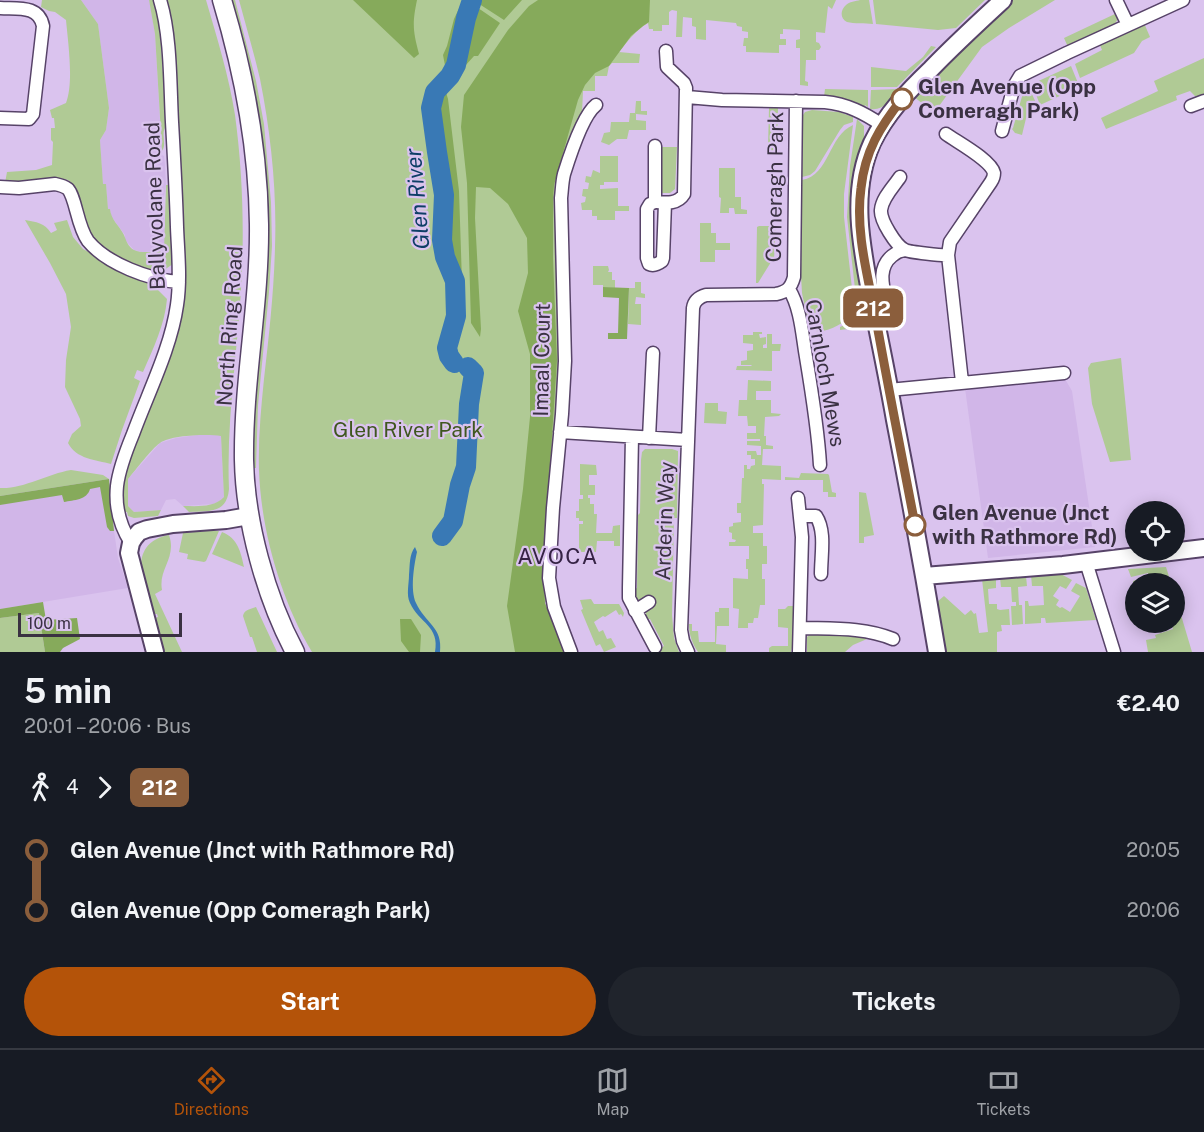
<!DOCTYPE html>
<meta charset="utf-8">
<style>
body{margin:0;font-family:"Public Sans",sans-serif;background:#20242c;color:#f1f3f6;height:100vh;display:flex;flex-direction:column;font-size:22px;white-space:nowrap}
*{box-sizing:border-box;margin:0}
p{font-size:20px;color:#9ea1a6}
.icon{flex:none;width:33px;height:33px;fill:none;stroke:currentColor;stroke-width:2;stroke-linecap:round;stroke-linejoin:round}
.map{position:relative;height:652px;overflow:hidden}
.sheet{display:flex;flex-direction:column;background:#171b24;flex:1}
.sheet>*{flex:none}
.badge{padding:0 12px;border-radius:9px;font-size:21px;line-height:39px}
.tools{position:absolute;left:1125px;top:501px;display:grid;gap:12px}
.tools a{display:grid;place-items:center;width:60px;height:60px;border-radius:50%;background:#171b24;box-shadow:0 3px 15px #0003;font-size:30px}
.scale{position:absolute;left:18px;bottom:15px;width:164px;box-sizing:border-box;padding-left:6px;border:3px solid #3a3142;border-top:0;font-size:16px;line-height:21px;white-space:nowrap;color:#3a3142;-webkit-text-stroke:4px #dac3ee;paint-order:stroke}
.map>.badge{position:absolute;translate:-50% -50%;box-shadow:0 0 0 3px #fff}
.legs{display:flex;align-items:center;gap:9px;height:66px;padding:0 24px;font-size:20px}
.legs p{margin-inline-start:auto}
.summary{display:flex;align-items:center;justify-content:space-between;height:102px;padding:0 24px}
h1{font-size:33px;font-weight:700;line-height:45px}
.action{display:flex;gap:12px;margin-top:auto;padding:12px 24px}
.action a{flex:1;height:69px;border-radius:36px;background:#b45309;color:#fff;font-size:24px;font-weight:700;line-height:69px;text-align:center}
.action a+a{background:#20242c;color:#f1f3f6}
ul{padding:0 24px;list-style:none}
li{display:flex;align-items:center;gap:21px;height:60px;font-size:22px}
li i{display:grid;place-items:center;width:9px;height:100%;margin:0 8px;background:currentColor}
li i::after{content:'';width:15px;height:15px;margin:-8px;border:4px solid;border-radius:50%;background:#171b24}
li p{margin-inline-start:auto}
li:first-child i{background:linear-gradient(#0000 50%,currentColor 0)}
li:last-child i{background:linear-gradient(currentColor 50%,#0000 0)}
.tab-bar{display:flex;justify-content:space-around;align-items:center;height:84px;border-top:2px solid #363941;background:#171b24;font-size:16px;color:#9ea1a6}
.tab-bar a{display:grid;justify-items:center;gap:3px}
.tab-bar .selected{color:#b45309}
.map>svg:first-child{display:block}
.built{fill:#d1b6e8}
.green{fill:#b0ca95}
.forest{fill:#86aa5b}
.water{fill:#3979b5}
.lines{fill:none;stroke-linecap:round;stroke-linejoin:round}
.river{stroke:#3979b5;stroke-width:20}
.minor-casing{stroke:#574368;stroke-width:15}
.tertiary-casing{stroke:#574368;stroke-width:20}
.secondary-casing{stroke:#574368;stroke-width:21}
.minor{stroke:#fff;stroke-width:12}
.tertiary{stroke:#fff;stroke-width:16}
.secondary{stroke:#fff;stroke-width:18}
.line-1-casing{stroke:#fff;stroke-width:14}
.line-1{stroke:#8b5e3c;stroke-width:9}
.stop-1-dot{fill:#fff;stroke:#8b5e3c;stroke-width:3}
.labels{text-anchor:middle;stroke-width:4.5;stroke-linejoin:round;paint-order:stroke}
.stop-label{font-size:21px;font-weight:bold;fill:#3a3142;stroke:#dac3ee;text-anchor:start}
.street-label{font-size:21px;fill:#3a3142;stroke:#dac3ee}
.park-label{font-size:21px;fill:#3f571f;stroke:#dac3ee}
.water-label{font-size:22px;font-style:italic;fill:#0e3e66;stroke:#dac3ee}
.neighbourhood-label{font-size:22px;letter-spacing:1.5px;fill:#362345;stroke:#dac3ee}
</style>
<div class="map">
<svg width="1204" height="652" viewBox="0 0 1204 652">
<rect width="100%" height="100%" fill="#dac3ee"/>
<path class="built" d="M81 0H149L150 4 155 34 162 155 164 156 165 164 166 185 164 198 165 251 142 252 134 250 125 240V235L111 216 110 209H108L106 185H103L100 140 106 130 109 108 98 24Z
M1065 379 1072 391 1095 547 988 558 965 388Z
M204 434 221 435 224 497 222 500 214 504 183 506 175 499 166 500 161 510 134 512 128 506V479L160 443 176 438Z
M109 479 114 531 118 558 128 588 0 609V496Z"/>
<path class="green" d="M42 0H81L98 24 109 108 106 130 100 140 103 184H106L108 209H110C111 220 119 225 124 235 126 240 128 247 134 250 143 254 156 251 164 251L166 185H170L173 264 161 272H150L126 261 100 246 89 233 80 211 74 186 68 180 58 178 23 183H5L7 172 36 170 52 165 53 142 51 140V128H55L54 118H52L50 110 66 103C74 83 68 42 66 20L55 12 49 11 41 7Z
M149 0H153C160 19 161 41 162 61 164 84 165 106 165 128 161 135 167 144 162 151L155 34Z
M166 0H206C217 38 229 76 235 115 242 167 244 219 242 271 239 344 226 416 229 489 227 514 208 511 189 512L183 506C196 506 214 508 224 497L221 436C207 434 172 435 160 443 151 449 136 470 128 479V506L134 512 161 510 158 516 134 518 128 516 127 512H124C122 494 124 479 128 462L171 350 182 309 184 296C182 229 180 162 177 95 175 64 176 30 166 0Z
M229 0H235L256 81 264 124 271 202 272 246 269 292 258 405 256 468H254L253 404 263 292Z
M239 0H836L832 9 828 6 825 33 816 32V42L819 43 821 47 819 50H816V60H806L805 81 808 82V86L800 85V48H796V40L800 39V30L783 29V34H780V39H786V45H779V53L746 52V46H743L744 38H748V32L742 31V27L737 26 736 23 706 20V40L696 39V27L692 26V18L683 17 682 37H676L677 11 672 10 669 12V25H662V31H653V29H649L648 23C636 30 628 41 619 52L640 54 639 63H612L609 66 607 76H595V91H583L582 113 556 191 557 287 561 349 554 460 550 465 549 480 552 485 547 547 544 550 543 566 546 570 548 597 545 603 550 619 555 621 567 652H312C281 600 261 531 259 470 258 440 261 409 264 379 269 335 274 291 275 247 277 192 271 134 260 79 254 53 246 26 239 0Z
M860 0H869L873 24C865 23 854 24 847 22 840 19 840 10 846 5 849 2 856 1 860 0Z
M873 0H985L956 28 938 30 876 24Z
M1012 0H1055L1009 28 982 47 934 113 913 96Z
M1117 13 1118 19 1114 25 1068 47 1064 38Z
M1144 23 1150 37 1142 41 1134 53 1080 78 1075 64 1102 50 1099 43Z
M931 46 936 47 897 87H871V67L906 71 923 57Z
M1204 58V96L1196 97 1190 91 1176 96 1177 100 1106 129 1101 118 1158 91 1154 81Z
M1071 66 1078 83 1075 89 1040 105 1032 84Z
M1025 79 1037 105 1028 110 1022 135 1015 133 1012 129 1013 128 1023 93 1016 89Z
M825 89 868 90V107L865 105 864 109 846 100 824 97Z
M898 89C890 100 884 111 870 109L871 90Z
M636 101H641V111H647V115L636 114V120L646 121V130H629L627 139H617L609 145 601 142 604 133 610 132 611 122H629L630 113H635Z
M769 108H778L777 152H771V148H768Z
M812 110 839 112 853 117V122L844 125 840 130 815 171 810 175 802 177 803 115 805 112Z
M857 119 864 126V140L855 173 852 222 858 274 869 330 855 328 840 330V327L857 319 858 316 847 217 850 166Z
M853 125 844 194V217L855 315C841 323 828 335 811 330L809 327 802 293 801 276 802 180C830 175 828 136 853 125Z
M661 147H677L675 189 670 193H660Z
M600 156H618V182H604V185H600V189L618 188V206H629V211H615V220H597V216H592V210H582L581 203 585 202 586 197 582 196 583 189H588L589 183 585 182 586 176 591 177 593 170 600 173Z
M719 168H735V197H741V209L747 210V214H735L734 208H729V213H720L721 198 719 197Z
M25 220C36 222 45 223 51 233L57 230 54 223 67 220 73 237 83 249 139 279 151 283 167 299C165 324 153 349 143 372L137 370 134 378 140 381 122 430 111 464C96 460 76 459 68 443L72 434 81 426 80 419 65 387 66 360 71 327 66 294 50 263Z
M700 223H711V233H716V243H730V250H715V262H700Z
M759 226H776L774 259 771 262 758 283H756L757 227Z
M593 266H608L609 270 608 272H612V280H615V288L603 287V285H593Z
M635 282H641V293L645 294V298L636 297 635 304H641V325L628 324 629 288H635Z
M753 332H762V334H759L760 338 766 337V344L763 345V348H767V334H772V344H781L780 351H772V371L736 370 737 366H752L751 365H741V361L747 360V351L753 350V344L743 343V335H753Z
M1121 358 1131 460 1110 462 1092 404 1088 368 1091 363Z
M748 380 771 381V391H756V400H771V413L781 414 779 416 765 417 764 436H766V445L773 446V449H763L762 465 781 466V480L762 479V484H764L763 525 753 526V533H763V546H767V564H762V579H765V605H760L758 618H754L753 623H748V628H738L739 609 733 608V578L748 579V569H746V559H749V546H729V542H735L736 540 732 539V533L729 532V527L733 526V523L741 522V513H737V503H741L742 478H744V465H747V469H750L751 466 755 465V459H751V455H747V451H756L757 455H761V446L747 445V441H760V439H747V433H756V426H748L747 416H738L739 400H747Z
M705 403H718V411L727 412 726 424 704 423Z
M645 449H672L678 451V455L677 518H674L672 615 674 638 679 652H654L664 646 650 619 646 620 645 617 646 610 640 601C633 599 634 595 633 589L637 588 638 515 640 513 641 460 642 452Z
M580 464 596 465 597 475H589V485H595V495H588V498H590V504H594V514H597L596 533H612L613 526 620 525V546H614V541H597L596 552H579V524H583V521H579V518H576V511H579V499H583V495H580Z
M71 470 103 475 109 479 0 496V488C24 489 47 474 71 470Z
M801 473 828 474 829 475 832 492 836 493V497H828V492H823V480H785V477L799 478Z
M859 492 866 493 874 535 864 537V543H859Z
M206 531H219L206 561 204 562 187 559 188 554 179 552 183 533Z
M222 532C238 538 241 553 244 567L212 554Z
M169 535C177 558 158 569 162 590L155 594 182 652H164L155 618 158 617 157 614H154L141 563C143 546 153 538 169 535Z
M1166 567 1171 583 1136 584 1134 589 1133 581 1148 576V573L1131 577 1128 569Z
M1059 573 1072 580 1066 589 1060 586 1053 596 1059 600 1056 605 1060 608 1062 607 1070 612 1080 596 1071 591 1076 583 1086 588 1096 620 1046 623 1045 618H1041V623L1025 624V601H1028L1029 606 1044 605 1043 586H1032L1031 575Z
M1026 576 1027 586 1018 587 1019 605H1022L1023 624 1012 625 1011 606H1016V602H1012L1011 587H1001L1000 578Z
M996 578V588L988 589 989 604H997V609L1000 610 1009 609 1010 625H1001L1002 631 997 632V652H946L937 602 944 596 965 615 971 610 974 614 976 613 979 633 988 632 982 579Z
M1175 595 1192 652H1148L1146 640 1156 638 1155 635 1173 629 1171 623 1174 622Z
M591 599 594 604H619L624 613 623 617 621 614 619 615 616 610 605 617 603 616 594 622 599 632 603 630 607 639 611 638 616 647 604 652 600 644 596 646 581 610 583 609 580 600Z
M788 606H794L792 648 791 652H769V648L772 646H788V628L778 627V609H785Z
M256 607 277 652H257L252 637H250L243 616C244 610 250 609 256 607Z
M719 608H729V626H717L716 644 726 645V652H698C692 643 689 635 689 624H692V631H698L699 642H715V612H719Z
M39 613 45 652H0V618Z
M809 635H850L863 636 867 639 853 645 845 652H807V637Z"/>
<path class="forest" d="M353 0H417C412 24 413 31 419 54L414 58Z
M463 0 481 10 500 23 478 56H474L465 66 461 76 448 81 443 55 447 46 454 19Z
M473 0H522L504 20Z
M538 0H650L649 22 643 26 631 36 609 66 595 73 585 85 578 100 554 185 553 200V258L557 360 543 575 545 603 564 652H515L507 606 523 489 530 417V354L518 311 528 273 527 238 508 204 490 188 476 187 475 218 481 329 480 337 471 323 467 183 461 127 464 95 508 30 529 6Z
M445 89 448 99 459 191 462 282 458 283 446 248 444 225 448 181 440 153 435 121 436 101Z
M603 287 629 288 627 339H608V333H618L619 298 603 297Z
M109 479 114 531H110L107 527 100 487 90 489C87 500 74 500 64 502L62 495 0 505V496Z
M43 602 46 620 77 618 80 639 63 648 60 652H45L39 613 0 618V609Z
M400 619H411L421 635 420 652H409L401 641Z"/>
<path class="water" d="M415 547 417 552C414 565 410 590 416 603 425 623 443 627 440 652H435C440 626 419 623 410 603 406 595 409 584 409 575 410 565 409 555 415 547Z"/>
<g class="lines">
<path class="river" d="M454 363 449 356 447 348 456 316 455 281 445 257 442 240 444 195 437 152 431 108 435 92 450 76 456 65 466 18 472 0
M442 536 453 521 460 485 466 467 469 404 474 373 468 367"/>
<g class="minor-casing">
<path id="minor" d="M1116 0 1128 25
M0 8C18 9 39 5 43 26L33 114 29 119 0 118
M687 97 722 100 825 102C847 104 864 113 882 125
M1191 106 1204 101
M1002 131 1014 86 1020 76 1067 53 1183 0
M946 134C957 142 991 160 994 173 994 177 993 179 991 182L950 242 948 255 962 382
M655 146V202L650 204 647 209V258L649 264C653 266 658 264 662 261L663 258 665 203
M900 177C894 186 882 198 881 210 880 220 896 246 905 250 909 252 944 256 948 255
M0 187 19 188 55 184C60 185 64 186 68 189 76 198 77 226 88 241 107 264 150 280 179 282
M657 202C667 203 678 204 684 194L686 88 684 83 667 67 666 51
M789 289C801 309 802 334 806 357 812 393 818 429 820 465
M887 307C884 289 876 269 892 256 897 252 899 251 905 250
M889 390 1064 373
M560 432 688 440
M632 437 629 588V598L655 647
M649 438 653 353
M798 498 802 537 799 652
M800 516H816C826 531 821 555 821 574
M131 543C120 526 115 506 117 486 119 469 126 451 133 434 148 393 171 348 177 305 181 279 178 253 177 227 176 192 174 157 172 122 170 85 171 35 160 0
M1086 562 1114 652
M635 611 649 602
M801 628C832 629 864 627 893 639
M571 652 554 607 549 578 553 508 562 414 565 361 561 198C562 190 562 182 564 174 569 158 583 115 596 105
M688 652 683 641 681 630 693 308C694 301 699 297 706 295L776 294C787 292 791 288 794 277L796 101"/>
</g>
<g class="tertiary-casing">
<path id="tertiary" d="M924 576 1063 565 1204 548
M155 652 129 553 131 543 134 538 139 532 147 529 173 524 226 520 249 516
M937 652C924 574 910 497 895 420 889 386 882 351 875 317 865 262 847 198 872 143 886 114 908 91 931 69 954 45 978 23 1003 0"/>
</g>
<g class="secondary-casing">
<path id="secondary" d="M222 0C244 73 258 147 259 224 260 303 243 381 244 460 245 521 266 598 295 652"/>
</g>
<use href="#minor" class="minor"/>
<use href="#tertiary" class="tertiary"/>
<use href="#secondary" class="secondary"/>
</g>
<g class="lines">
<g class="line-1-casing">
<path id="line-1" d="M902 99C880 127 865 151 861 188 855 232 868 276 876 319 888 387 902 456 915 525"/>
</g>
<use href="#line-1" class="line-1"/>
</g>
<g class="stop-1-dot">
<circle cx="902" cy="99" r="10"/>
<circle cx="915" cy="525" r="10"/>
</g>
<g class="labels">
<g class="stop-label">
<text x="918" y="94">Glen Avenue (Opp<tspan x="918" dy="24">Comeragh Park)</tspan></text>
<text x="932" y="520">Glen Avenue (Jnct<tspan x="932" dy="24">with Rathmore Rd)</tspan></text>
</g>
<g class="street-label">
<text transform="translate(775 187) rotate(-89)" y="7">Comeragh Park</text>
<text transform="translate(155 206) rotate(-92)" y="7">Ballyvolane Road</text>
<text transform="translate(230 326) rotate(-86)" y="7">North Ring Road</text>
<text transform="translate(542 360) rotate(-89)" y="7">Imaal Court</text>
<text transform="translate(825 373) rotate(80)" y="7">Carnloch Mews</text>
<text transform="translate(665 521) rotate(-88)" y="7">Arderin Way</text>
</g>
<g class="park-label">
<text x="408" y="437">Glen River Park</text>
</g>
<g class="water-label">
<text transform="translate(417 199) rotate(-95)" y="8">Glen River</text>
</g>
<g class="neighbourhood-label">
<text x="558" y="564">AVOCA</text>
</g>
</g>
</svg>
<div class="tools">
<a><svg class="icon" aria-label="locate" viewBox="0 0 24 24"><circle cx="12" cy="12" r="6"/><path d="M12 2v4M12 18v4M2 12h4M18 12h4"/></svg></a>
<a><svg class="icon" aria-label="layers" viewBox="0 0 24 24"><path d="M12 4l9 5-9 5-9-5zM3 14l9 5 9-5"/></svg></a>
</div>
<div class="scale">100 m</div>
<b class="badge" style="left:873px;top:308px;background:#8b5e3c;color:#fff">212</b>
</div>
<section class="sheet">
<div class="summary"><div><h1>5 min</h1><p>20:01 – 20:06 · Bus</p></div><b>€2.40</b></div>
<div class="legs"><svg class="icon" aria-label="walk" viewBox="0 0 24 24"><circle cx="13" cy="4" r="2"/><path d="M13 8l-2 6 4 7M11 14l-3 7M7 12l3-4h3l4 4"/></svg>4<svg class="icon" aria-label="forward" viewBox="0 0 24 24"><path d="M9 5l7 7-7 7"/></svg><b class="badge" style="background:#8b5e3c;color:#fff">212</b></div>
<ul>
<li><i style="color:#8b5e3c"></i><b>Glen Avenue (Jnct with Rathmore Rd)</b><p>20:05</p></li>
<li><i style="color:#8b5e3c"></i><b>Glen Avenue (Opp Comeragh Park)</b><p>20:06</p></li>
</ul>
<div class="action"><a>Start</a><a>Tickets</a></div>
</section>
<nav class="tab-bar">
<a class="selected"><svg class="icon" aria-label="directions" viewBox="0 0 24 24"><path d="M12 3l9 9-9 9-9-9zM9 14v-3h6M13 9l2 2-2 2"/></svg>Directions</a>
<a><svg class="icon" aria-label="map" viewBox="0 0 24 24"><path d="M3 6l6-2 6 2 6-2v14l-6 2-6-2-6 2zM9 4v14M15 6v14"/></svg>Map</a>
<a><svg class="icon" aria-label="tickets" viewBox="0 0 24 24"><path d="M3 7h18v10H3zM15 7v10"/></svg>Tickets</a>
</nav>
